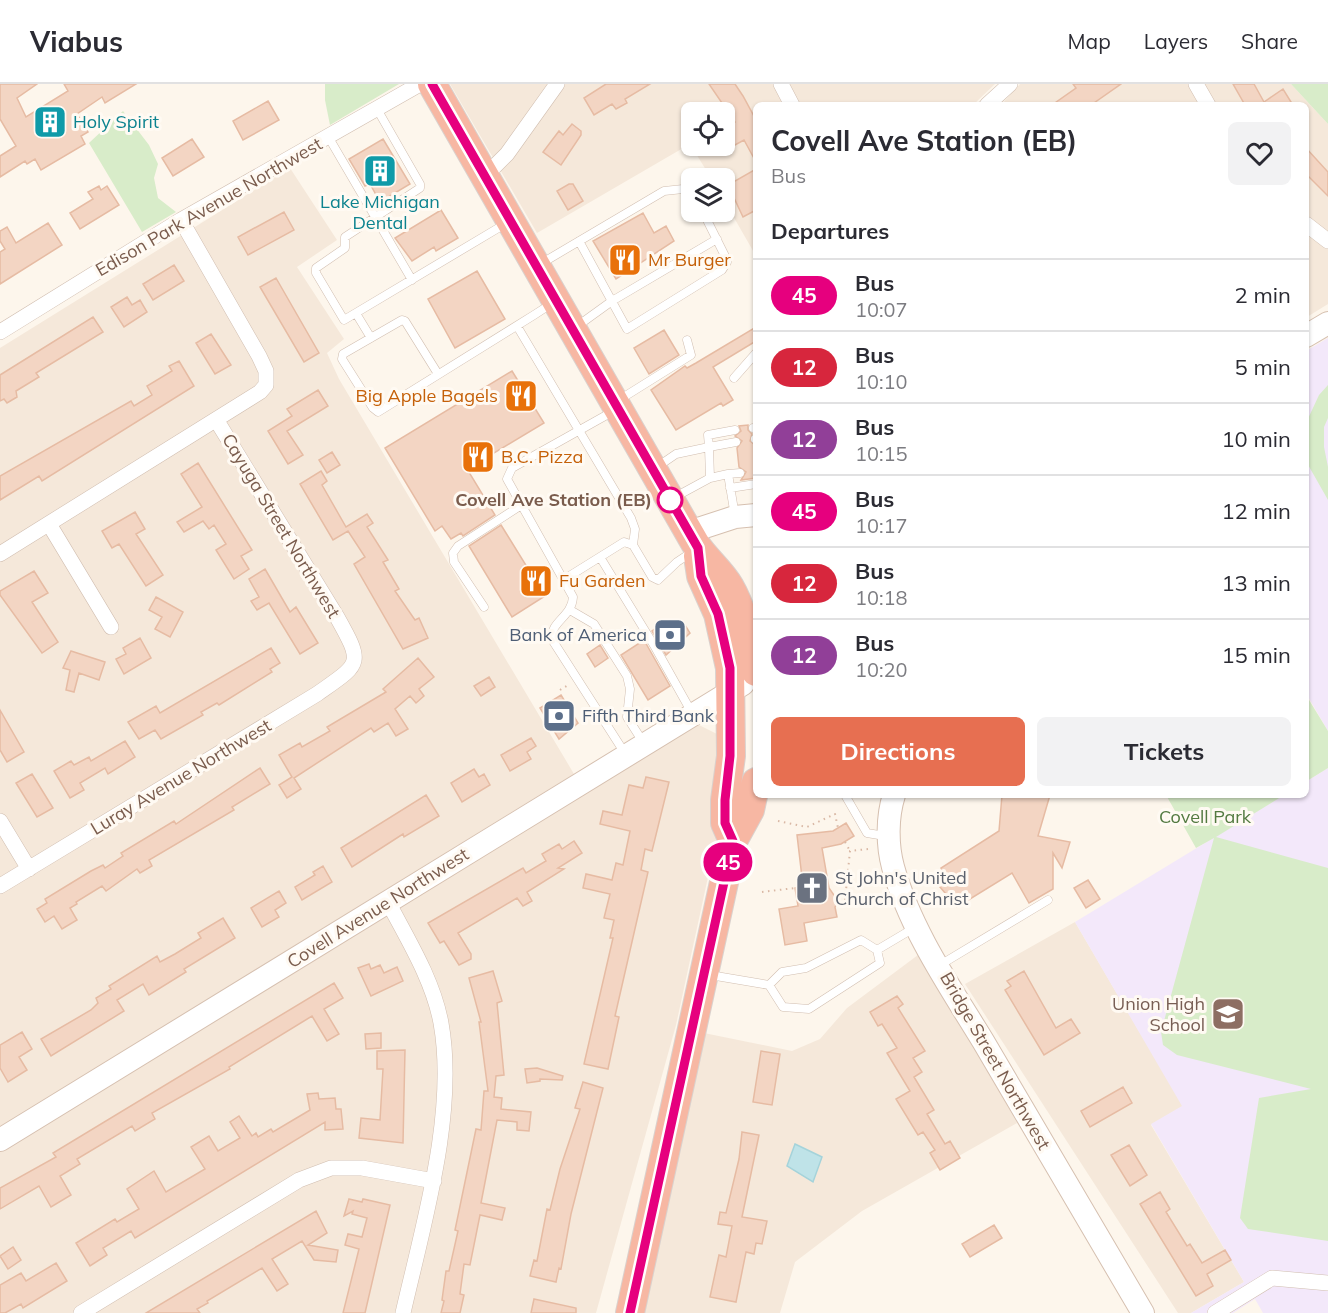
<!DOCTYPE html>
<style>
body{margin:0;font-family:Mulish,sans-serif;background:#f2f2f3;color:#2b2b33;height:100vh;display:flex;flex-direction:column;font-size:22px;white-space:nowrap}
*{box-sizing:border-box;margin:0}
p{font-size:20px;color:#7c7c81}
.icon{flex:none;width:33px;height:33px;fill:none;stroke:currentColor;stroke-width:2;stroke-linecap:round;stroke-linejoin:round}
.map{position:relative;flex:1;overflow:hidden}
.details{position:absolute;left:753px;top:18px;width:556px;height:696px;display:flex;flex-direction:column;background:#fff;border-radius:9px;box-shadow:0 2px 4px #0004}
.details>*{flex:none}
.badge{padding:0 12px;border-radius:20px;font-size:21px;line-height:39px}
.fabs{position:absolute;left:681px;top:18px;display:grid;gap:12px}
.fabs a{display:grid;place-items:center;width:54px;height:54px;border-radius:9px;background:#fff;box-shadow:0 2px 4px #0004;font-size:30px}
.map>.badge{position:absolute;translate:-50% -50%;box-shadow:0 0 0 3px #fff}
h2{padding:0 18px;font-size:22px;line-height:54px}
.round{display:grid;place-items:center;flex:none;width:63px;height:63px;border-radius:9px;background:#f2f2f3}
.head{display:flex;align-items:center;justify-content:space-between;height:102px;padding:0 18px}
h1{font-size:28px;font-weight:700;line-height:45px}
.action{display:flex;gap:12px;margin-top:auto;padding:12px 18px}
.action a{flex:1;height:69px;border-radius:9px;background:#e76f51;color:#fff;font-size:24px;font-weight:700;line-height:69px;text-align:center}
.action a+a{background:#f2f2f3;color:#2b2b33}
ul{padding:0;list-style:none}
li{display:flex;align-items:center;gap:18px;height:72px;padding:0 18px;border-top:2px solid #e1e1e2}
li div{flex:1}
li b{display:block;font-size:22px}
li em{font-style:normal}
li .badge{min-width:66px;font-weight:700;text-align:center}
header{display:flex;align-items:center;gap:36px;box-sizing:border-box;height:84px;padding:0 30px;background:#fff;border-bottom:2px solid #e1e1e2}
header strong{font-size:28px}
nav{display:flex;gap:33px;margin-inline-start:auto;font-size:21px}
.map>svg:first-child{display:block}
.residential{fill:#f5e8da;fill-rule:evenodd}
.education{fill:#f3e8fa}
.green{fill:#d8ecc9}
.water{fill:#bfe3e8;stroke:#a5d3da;stroke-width:1.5}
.building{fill:#f3d5c3;stroke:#e6bba3;stroke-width:1.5}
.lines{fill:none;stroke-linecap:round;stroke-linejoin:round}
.lane-casing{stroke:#d1beb0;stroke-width:9}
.street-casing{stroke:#d1beb0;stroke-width:16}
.secondary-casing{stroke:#d6c0b0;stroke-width:24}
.highway-casing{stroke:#dad1cd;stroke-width:30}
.path{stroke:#d9b8a5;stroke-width:2;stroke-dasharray:1.5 4.5;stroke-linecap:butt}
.lane{stroke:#fff;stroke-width:8}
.street{stroke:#fff;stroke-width:15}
.secondary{stroke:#fff;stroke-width:22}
.highway{stroke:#f7b7a3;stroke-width:28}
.line-casing{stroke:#fff;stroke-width:14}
.line{stroke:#e6007e;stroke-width:9}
.stop-dot{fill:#fff;stroke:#e6007e;stroke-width:3}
.labels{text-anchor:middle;stroke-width:6;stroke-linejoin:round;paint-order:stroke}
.culture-label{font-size:18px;fill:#0d838f;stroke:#fffaf3;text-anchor:start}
.street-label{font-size:18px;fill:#7a5c4d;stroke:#fffaf3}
.food-label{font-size:18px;fill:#c56008;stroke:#fffaf3;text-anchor:start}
.stop-label{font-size:18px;font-weight:bold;fill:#7a5c4d;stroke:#fffaf3;text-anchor:end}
.service-label{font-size:18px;fill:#4e5e75;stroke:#fffaf3;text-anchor:end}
.park-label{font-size:18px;fill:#537a41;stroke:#fffaf3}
.worship-label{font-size:18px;fill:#5b616d;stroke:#fffaf3;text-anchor:start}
.education-label{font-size:18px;fill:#785e54;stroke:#fffaf3;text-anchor:end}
</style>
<header>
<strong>Viabus</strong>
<nav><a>Map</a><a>Layers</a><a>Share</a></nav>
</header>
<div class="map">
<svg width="1328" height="1229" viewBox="0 0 1328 1229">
<rect width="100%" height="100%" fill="#fdf6ec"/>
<path class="residential" d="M450 0H995L973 21H756V172L725 118 724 94H711L690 60 537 149ZM692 28H724V62H692Z
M1020 0H1291L1328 40V220L1307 233 1306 21H1001Z
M290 84 337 156 297 183 344 255 327 269 339 295 574 690 0 1043V264Z
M697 640 717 650 724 673 716 756 676 941 596 1229H0V1066Z
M1075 838 1183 1022 1151 1041 1244 1198 1191 1229H1178L965 900Z
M922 868 1017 1039 862 1127 795 1178 780 1229H645L699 948 792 967 820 955 847 924Z"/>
<path class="education" d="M1328 254V647L1307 611 1306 267Z
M1328 684V1229H1263L1255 1215 1233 1229H1191L1244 1198 1151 1040 1182 1022 1075 838 1284 711H1306L1307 697Z"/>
<path class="green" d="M325 0H399L330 41 325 16Z
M1291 0H1328V40Z
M123 27 149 61 158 80 154 94 158 114 176 128 142 148 89 59Z
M1328 301V334L1324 343V363L1328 383V416L1307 379 1306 339 1319 311Z
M1306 611 1328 647V684L1307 697Z
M1166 711H1284L1216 753 1328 784V1157L1248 1145 1240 1134 1259 1014 1311 1005 1177 971 1163 961 1161 948 1214 754 1196 764Z"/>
<path class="water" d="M795 1060 822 1073 813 1098 787 1082Z"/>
<path class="building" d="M0 0H37L17 14 26 33 68 7 64 0H136L105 19 102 13 77 30 88 48 81 52 85 60 41 86 35 75 27 80 25 77 0 93V72L16 62 0 35Z
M606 0H650L625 15 627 19 616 25 612 20 594 31 584 14Z
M709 0H735L743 12 756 36V78L744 56 724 67V55L732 51 728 42 735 38Z
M1073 0H1121L1091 21H1052L1076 4Z
M1233 0H1254L1264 18 1283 5 1291 18 1285 21H1245Z
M268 17 279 36 243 56 233 37Z
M572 40 581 47V51L561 81 543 68 559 47 563 51Z
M192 55 204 73 173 92 162 74Z
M383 55 410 100 380 118 370 100 365 102 349 75Z
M1306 64 1328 88V112L1306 90Z
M756 85V126L743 133 728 101Z
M569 100H573L583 117 568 126 557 107Z
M99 102 101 106 107 102 119 121 80 145 70 129 93 115 88 108Z
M441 126 458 154 436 167 434 163 412 177 395 154Z
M284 128 294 146 248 171 238 153Z
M643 129 654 149 666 142 674 157 616 195 593 157Z
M48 139 62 161 0 200V168L5 165 0 157V147L7 143 16 159Z
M174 181 184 197 153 216 143 200Z
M477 187 505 235 455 264 428 215Z
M276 194 319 269 304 278 260 203Z
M127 213 132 221 140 216 147 228 124 243 111 223Z
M93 233 103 248 36 289 39 293 16 307 17 313 7 319 4 315 0 317V291Z
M756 243V257L713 283 733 316 723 322 721 319 676 346 651 306 685 282 687 284 696 279Z
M664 246 679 271 649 290 634 264Z
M211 250 231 281 215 290 196 259Z
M179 277 194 302 42 397 39 392 0 416V392L131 317 134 322 152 311 147 302 172 287 169 282Z
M512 287 544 339 467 385 495 431 463 452 461 449 451 455 442 442 435 447 385 364Z
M318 306 328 322 287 347 303 371 288 380 268 347 292 332 287 325Z
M748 341V346L752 350 750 357 755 361 756 394 741 396 746 388 739 383 737 364 742 357 735 352 741 347 739 342Z
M332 368 340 381 327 389 319 376Z
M198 379 252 466 241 472 249 485 234 495 216 466 226 460 214 441 209 445 203 437 184 448 177 438 202 423 181 390Z
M321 387 327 397 322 401 346 443 367 430 373 439 367 443 388 476 383 478 399 505 395 507 415 536 419 534 428 554 403 565 354 480 365 473 348 447 333 456 300 400Z
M135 428 145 445 136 450 163 491 146 502 119 460 112 464 102 447Z
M501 441 545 512 512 533 469 462Z
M265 485 290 528 296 523 318 559 300 570 269 519 257 526 251 517 259 513 249 495Z
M34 487 48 509 32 518 58 558 42 569 0 511V507Z
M156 513 183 528 170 553 155 545 162 533 149 526Z
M667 536 670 540 673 537 678 545 685 541 690 549 666 571 652 547Z
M140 554 151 574 124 590 116 575 126 570 123 564Z
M644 556 670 602 648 616 621 571Z
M600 561 608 574 595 583 587 570Z
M271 564 280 579 270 585 272 588 219 621 217 619 201 628 203 631 161 655 155 646 139 655 128 638 156 622 160 629Z
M71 567 105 578 99 596 79 589 74 608 66 606 70 586 63 584Z
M418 574 434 593 419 605 424 612 416 619 410 612 395 625 408 645 396 652 388 639 374 648 371 644 294 694 301 705 287 714 279 701 292 693 279 671 300 659 302 663 330 647 327 643 386 608 383 605Z
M489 593 495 603 481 612 474 602Z
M561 611 578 639 559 655 540 624Z
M0 626 24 668 7 678 0 666Z
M531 654 536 662 527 668 531 675 510 687 501 671Z
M125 657 135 673 108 690 105 684 80 699 84 706 70 714 54 687 71 677 74 681 89 673 91 677Z
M260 684 270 700 232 723 234 726 149 776 152 782 140 789 137 785 106 807 102 802 76 818 77 820 70 824 77 836 62 845 54 832 45 838 37 825 47 819 45 815 91 787 103 781 105 784 123 772 121 769 174 737 176 740Z
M474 685 479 693 484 690 490 701 462 718 451 699Z
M32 690 53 724 37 733 16 699Z
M646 693 669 698 652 767 645 765 641 786 648 788 615 932 619 933 608 985 584 980 613 854H610L614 836 604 834 610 810 583 804 586 790 612 796 616 779 623 781 630 747 600 740 603 727 622 731 629 701 643 704Z
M426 711 439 732 404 753 403 750 352 783 341 764Z
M1002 711H1050L1038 752 1070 758 1062 784 1053 769V805L1029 819 1012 789 957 823 934 796 944 791 941 784 999 747Z
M846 739 854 752 841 760 822 764 829 804 838 817 835 823 837 833 804 839 807 857 785 861 779 825 798 822 795 804 803 802 797 751 833 747Z
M574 757 582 769 558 784 564 785 527 808 532 817 523 822 517 814 458 849 471 870V875L459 881 444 857 440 859 428 839 523 784 526 789 546 777 542 770 559 760 562 765Z
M323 782 332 798 302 816 295 803 315 791 313 788Z
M1088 796 1100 815 1086 824 1074 804Z
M279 807 286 819 275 826 279 833 262 843 251 824Z
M223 834 235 854 184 885 186 888 149 911 143 900 117 916 124 927 51 972 41 955 91 926 98 919 96 914 111 905 109 902 157 872 160 878 175 870 201 854 198 849Z
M369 880 371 885 380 881 384 889 397 883 403 897 371 912 358 884Z
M493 887 502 917 497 919 504 991 496 992 494 1013 502 1014 501 1025 531 1028 529 1047 517 1046V1038L497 1036 481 1119 505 1124 502 1136 480 1131 470 1181 464 1180 460 1210 464 1211 460 1229H441L444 1217 442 1216 446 1187H449L458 1147 455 1146 476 1045 481 1046 484 1007H488L479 938H481L469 894Z
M1024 887 1056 944 1071 935 1080 949 1044 971 1005 906 1011 902 1007 897Z
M334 899 343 914 324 925 339 950 327 957 312 932 229 983 230 985 152 1029 155 1035 135 1047 132 1042 77 1075 80 1080 60 1092 71 1111 51 1123 39 1102 0 1125V1104L56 1073 53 1069Z
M897 912 903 920 898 924 925 967 913 974 922 988 914 993 934 1026 927 1030 945 1060 950 1057 960 1074 940 1086 930 1069 935 1066 923 1048 918 1051 896 1015 910 1007 887 969 897 964 882 940 878 942 870 928Z
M22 948 32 965 19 973 27 986 8 998 0 984V961Z
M381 949V964L366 965 365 950Z
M405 966 403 1059 359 1054 361 1034 380 1036 383 985H377V967Z
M761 967 780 970 772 1021 753 1018Z
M537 984 563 992 562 996 540 995V997L527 999 525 985Z
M583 998 603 1004 571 1130 561 1185 559 1184 556 1198 530 1192 534 1176 537 1177 547 1125 550 1126 560 1085 580 1025 575 1024Z
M1123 1003 1132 1019 1090 1043 1081 1027Z
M318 1009 319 1015 335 1014 336 1025H341L343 1045 325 1046V1038L135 1154 131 1147 103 1164 107 1171 90 1182 76 1159 115 1135 117 1138 139 1125 127 1105 154 1087 166 1108 205 1085 191 1063 209 1052 218 1067 240 1054 230 1038 239 1032 252 1052 256 1049 258 1053 271 1045 273 1048 310 1026 307 1010Z
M742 1048 759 1051 742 1133 767 1137 762 1160 756 1159 754 1170 746 1168 736 1218 710 1213 719 1171 726 1173 732 1142 718 1140 720 1128 726 1129 739 1075Z
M1129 1061 1147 1091 1130 1102 1111 1071Z
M1160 1108 1170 1125 1166 1128 1187 1162 1190 1160 1202 1179 1225 1166 1231 1176 1207 1190 1213 1202 1196 1212 1140 1120Z
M349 1115 362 1118 363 1115 390 1121 365 1229H343L359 1165 345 1161 348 1150 362 1153 367 1134 352 1130 353 1127 344 1132Z
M316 1127 327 1149 308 1161 338 1166 336 1178 314 1176 302 1157 272 1175 288 1200 277 1207 262 1184 207 1217 208 1219 197 1225 200 1229H146Z
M994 1141 1002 1154 970 1173 962 1160Z
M13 1163 21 1176 8 1185 0 1172Z
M56 1179 67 1197 23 1224 21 1220 5 1229H0V1201L21 1189 26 1197Z
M534 1215 576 1224V1229H531Z"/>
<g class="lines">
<g class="lane-casing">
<path id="lane" d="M377 25 420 100V104L345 153V164L316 184V189L344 236 505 140
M329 54 412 196
M579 157 627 245 722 186 727 178 726 174 703 128
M542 179 664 107 683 105 692 112
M357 231 371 254
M517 242 631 434 635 445 633 461
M576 243 612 217 717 155
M438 290 405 237 402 236 343 270 342 275 373 324 378 328 534 231 551 220
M734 294 756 269
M619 316 691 271 687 256
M612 328 512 384 507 395 573 513C572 532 552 537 551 554L626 671
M753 344H756
M755 355H756
M657 383 676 370 709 363 708 351 735 346
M728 390 740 389
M730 404 756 400
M675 413 710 394
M735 432 728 390 710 394 709 363 736 358
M600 473 655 563 692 629
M563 496 624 458 633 461 652 493 658 496 677 478 692 468
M484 523 454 478 453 469 458 462 520 422
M570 526 594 540 627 592 630 605 627 633 643 658
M845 711 867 749 885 752
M940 881 1048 816
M710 891 769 901 782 888 806 884 861 856 877 866 914 844
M769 901 783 923 809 925 880 879 877 866"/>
</g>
<g class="street-casing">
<path id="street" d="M781 0 792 21
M1196 0 1208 21
M987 21 1010 0
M486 91 507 70 557 0
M1306 140 1328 157
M0 248 181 136 420 0
M49 440 111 543
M0 470 260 308 266 301V287L259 272 181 136
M0 737 29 785
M0 802 317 610C361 579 364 581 337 533L217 337
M388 818C408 856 433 896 441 939 457 1029 423 1141 403 1229
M81 1229 299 1096 331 1084H362L434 1097
M1215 1229 1272 1194 1328 1199"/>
</g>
<g class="secondary-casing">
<path id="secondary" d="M1306 252 1328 239
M689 448 735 433 756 431
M894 711C887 733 887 761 893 783 910 845 950 903 983 957 1036 1048 1090 1138 1143 1229
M0 1056 743 600"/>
</g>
<g class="highway-casing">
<path id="highway" d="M432 0 695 459C704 474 720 486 730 503 745 529 749 560 756 588
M698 472 701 492 718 530 730 584 731 672 725 716V739L733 757
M630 1229 733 757 750 726 756 698"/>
</g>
<path class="path" d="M560 606 570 600
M778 737 807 743 835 730 838 744
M845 758 850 767
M868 765 850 767 845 816 878 811
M762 808 795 804"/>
<use href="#lane" class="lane"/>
<use href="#street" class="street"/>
<use href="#secondary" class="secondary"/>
<use href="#highway" class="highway"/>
</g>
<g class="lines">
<g class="line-casing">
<path id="line" d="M432 0 698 464 701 492 718 530 730 584V672L725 716V739L733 757 630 1229"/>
</g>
<use href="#line" class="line"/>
</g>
<defs>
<g id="building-square" transform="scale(1.725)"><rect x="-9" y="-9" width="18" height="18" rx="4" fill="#0f9aa8" stroke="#fffaf3"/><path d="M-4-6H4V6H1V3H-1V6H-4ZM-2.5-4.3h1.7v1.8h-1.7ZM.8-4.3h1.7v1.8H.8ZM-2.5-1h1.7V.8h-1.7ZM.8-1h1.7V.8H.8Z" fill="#fff"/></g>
<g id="restaurant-square" transform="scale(1.725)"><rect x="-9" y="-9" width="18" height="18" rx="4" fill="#e8710a" stroke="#fffaf3"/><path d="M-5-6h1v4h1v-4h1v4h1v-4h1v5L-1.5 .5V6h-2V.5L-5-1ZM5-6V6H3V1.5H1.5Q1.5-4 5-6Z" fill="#fff"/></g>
<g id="bank-square" transform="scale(1.725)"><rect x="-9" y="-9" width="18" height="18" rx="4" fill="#5c6f8a" stroke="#fffaf3"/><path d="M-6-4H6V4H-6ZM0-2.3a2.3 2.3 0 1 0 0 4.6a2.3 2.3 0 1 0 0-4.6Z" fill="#fff"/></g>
<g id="church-square" transform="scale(1.725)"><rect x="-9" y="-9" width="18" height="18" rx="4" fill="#6b7280" stroke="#fffaf3"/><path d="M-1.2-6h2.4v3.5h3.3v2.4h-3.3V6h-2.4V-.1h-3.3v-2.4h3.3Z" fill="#fff"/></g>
<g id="school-square" transform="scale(1.725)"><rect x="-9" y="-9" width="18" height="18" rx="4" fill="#8d6e63" stroke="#fffaf3"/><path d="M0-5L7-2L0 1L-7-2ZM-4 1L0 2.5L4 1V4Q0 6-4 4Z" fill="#fff"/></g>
</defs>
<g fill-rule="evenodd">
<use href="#building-square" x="50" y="38"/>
<use href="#building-square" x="380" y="87"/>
<use href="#restaurant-square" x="625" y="176"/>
<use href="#restaurant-square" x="521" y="312"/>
<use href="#restaurant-square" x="478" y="373"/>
<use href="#restaurant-square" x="536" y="497"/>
<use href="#bank-square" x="670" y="551"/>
<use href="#bank-square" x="559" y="632"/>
<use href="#church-square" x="812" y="804"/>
<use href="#school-square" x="1228" y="930"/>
</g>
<circle class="stop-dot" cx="670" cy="416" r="12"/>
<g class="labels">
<g class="culture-label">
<text x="73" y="44">Holy Spirit</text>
<text x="380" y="124" text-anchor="middle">Lake Michigan<tspan x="380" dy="21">Dental</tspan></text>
</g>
<g class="street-label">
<text transform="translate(209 123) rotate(-30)" y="6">Edison Park Avenue Northwest</text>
<text transform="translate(281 442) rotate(59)" y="6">Cayuga Street Northwest</text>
<text transform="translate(181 693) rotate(-31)" y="6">Luray Avenue Northwest</text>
<text transform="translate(378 824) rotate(-32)" y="6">Covell Avenue Northwest</text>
<text transform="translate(995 977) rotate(60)" y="6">Bridge Street Northwest</text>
</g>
<g class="food-label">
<text x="648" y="182">Mr Burger</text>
<text x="498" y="318" text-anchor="end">Big Apple Bagels</text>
<text x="501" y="379">B.C. Pizza</text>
<text x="559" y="503">Fu Garden</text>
</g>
<g class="stop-label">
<text x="652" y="422">Covell Ave Station (EB)</text>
</g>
<g class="service-label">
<text x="647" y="557">Bank of America</text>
<text x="582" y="638" text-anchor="start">Fifth Third Bank</text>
</g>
<g class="park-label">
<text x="1205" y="739">Covell Park</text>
</g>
<g class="worship-label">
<text x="835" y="800">St John's United<tspan x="835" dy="21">Church of Christ</tspan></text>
</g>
<g class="education-label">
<text x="1205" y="926">Union High<tspan x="1205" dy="21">School</tspan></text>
</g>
</g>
</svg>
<div class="fabs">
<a><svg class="icon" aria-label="locate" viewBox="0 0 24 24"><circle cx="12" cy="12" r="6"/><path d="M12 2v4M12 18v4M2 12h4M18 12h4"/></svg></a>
<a><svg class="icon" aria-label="layers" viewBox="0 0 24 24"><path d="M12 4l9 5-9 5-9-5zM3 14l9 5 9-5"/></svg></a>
</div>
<b class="badge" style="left:728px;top:778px;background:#e6007e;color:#fff">45</b>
<section class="details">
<div class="head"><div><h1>Covell Ave Station (EB)</h1><p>Bus</p></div><a class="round"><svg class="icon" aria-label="heart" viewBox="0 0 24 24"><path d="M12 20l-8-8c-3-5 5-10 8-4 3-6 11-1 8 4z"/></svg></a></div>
<h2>Departures</h2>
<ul>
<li><span class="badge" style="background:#e6007e;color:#fff">45</span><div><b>Bus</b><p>10:07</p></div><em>2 min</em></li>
<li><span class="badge" style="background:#d7263d;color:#fff">12</span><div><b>Bus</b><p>10:10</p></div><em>5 min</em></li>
<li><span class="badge" style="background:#913f98;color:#fff">12</span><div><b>Bus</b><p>10:15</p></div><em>10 min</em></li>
<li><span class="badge" style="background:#e6007e;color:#fff">45</span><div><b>Bus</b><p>10:17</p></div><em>12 min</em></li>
<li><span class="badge" style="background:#d7263d;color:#fff">12</span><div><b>Bus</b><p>10:18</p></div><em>13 min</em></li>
<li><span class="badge" style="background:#913f98;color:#fff">12</span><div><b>Bus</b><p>10:20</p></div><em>15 min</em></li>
</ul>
<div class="action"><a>Directions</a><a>Tickets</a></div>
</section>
</div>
